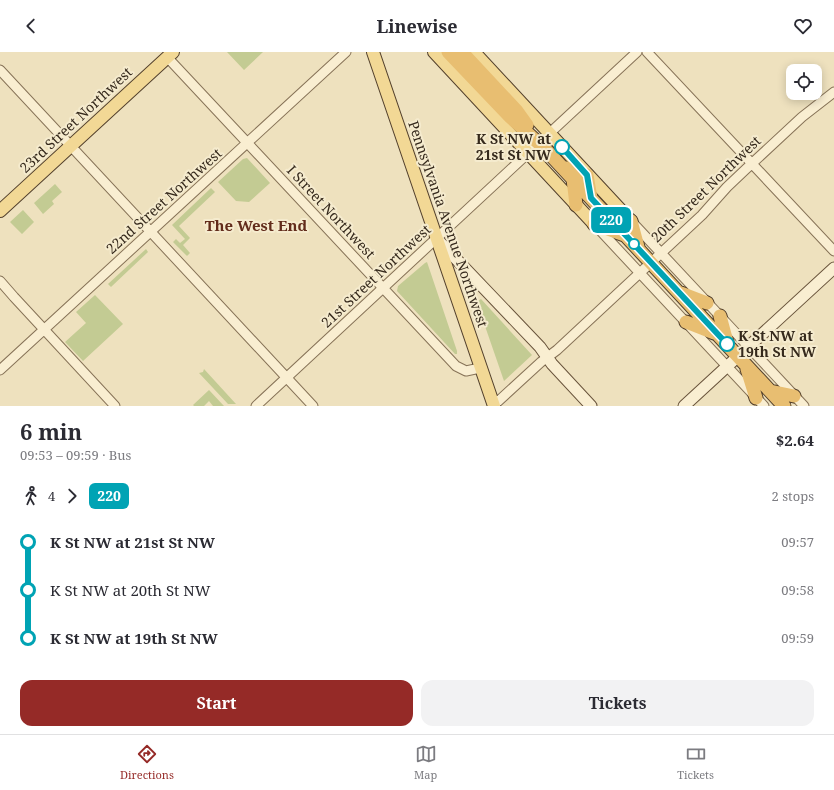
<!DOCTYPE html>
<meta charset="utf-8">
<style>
body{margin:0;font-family:"Noto Serif",serif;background:#f2f2f3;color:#2b2b33;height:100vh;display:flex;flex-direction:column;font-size:15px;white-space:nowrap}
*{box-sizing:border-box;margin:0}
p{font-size:13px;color:#7c7c81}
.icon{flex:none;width:22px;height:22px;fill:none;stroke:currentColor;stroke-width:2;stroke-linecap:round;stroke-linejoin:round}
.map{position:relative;height:354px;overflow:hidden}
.side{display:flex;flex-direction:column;background:#fff;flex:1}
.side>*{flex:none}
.badge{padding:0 8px;border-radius:6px;font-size:14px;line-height:26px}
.controls{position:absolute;left:786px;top:12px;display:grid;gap:8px}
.controls a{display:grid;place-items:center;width:36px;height:36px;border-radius:8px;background:#fff;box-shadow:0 2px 10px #0003;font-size:20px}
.map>.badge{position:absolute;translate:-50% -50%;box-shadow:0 0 0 2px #fff}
.legs{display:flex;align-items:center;gap:6px;height:44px;padding:0 20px;font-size:13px}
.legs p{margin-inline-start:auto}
.summary{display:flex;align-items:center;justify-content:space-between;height:68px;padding:0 20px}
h1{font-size:22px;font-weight:700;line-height:30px}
.primary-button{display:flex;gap:8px;margin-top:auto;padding:8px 20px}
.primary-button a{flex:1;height:46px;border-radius:12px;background:#952a27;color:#fff;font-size:16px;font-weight:700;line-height:46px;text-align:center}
.primary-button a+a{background:#f2f2f3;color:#2b2b33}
ul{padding:0 20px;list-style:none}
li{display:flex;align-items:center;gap:14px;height:48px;font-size:15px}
li i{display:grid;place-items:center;width:6px;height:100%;margin:0 5px;background:currentColor}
li i::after{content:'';width:10px;height:10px;margin:-5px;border:3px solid;border-radius:50%;background:#fff}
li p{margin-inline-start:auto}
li:first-child i{background:linear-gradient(#0000 50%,currentColor 0)}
li:last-child i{background:linear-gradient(currentColor 50%,#0000 0)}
header{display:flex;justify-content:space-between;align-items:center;height:52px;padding:0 20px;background:#fff;font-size:18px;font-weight:700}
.menu{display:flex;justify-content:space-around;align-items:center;height:56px;border-top:1px solid #e1e1e2;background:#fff;font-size:11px;color:#7c7c81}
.menu a{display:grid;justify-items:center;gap:2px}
.menu .active{color:#952a27}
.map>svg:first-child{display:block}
.green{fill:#c3cb93}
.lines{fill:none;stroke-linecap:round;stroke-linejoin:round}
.tertiary-casing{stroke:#867257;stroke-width:11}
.secondary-casing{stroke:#68533b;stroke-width:13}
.primary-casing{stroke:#53402c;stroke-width:14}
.trunk-casing{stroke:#53402c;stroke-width:15}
.tertiary{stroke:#f9eed1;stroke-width:9}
.secondary{stroke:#f9eed1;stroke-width:11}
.primary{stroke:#f2d895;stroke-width:12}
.trunk{stroke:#e8be71;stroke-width:13}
.line-1-casing{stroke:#fff;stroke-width:9}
.line-1{stroke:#00a3b4;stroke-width:6}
.stop-1-dot{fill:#fff;stroke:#00a3b4;stroke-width:2}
.labels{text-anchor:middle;stroke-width:4;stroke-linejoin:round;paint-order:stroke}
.street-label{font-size:14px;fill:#35291c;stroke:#f5ebce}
.stop-label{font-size:14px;font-weight:bold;fill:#35291c;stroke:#f5ebce;text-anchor:end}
.neighbourhood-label{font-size:15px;font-weight:bold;fill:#622c1b;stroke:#f5ebce}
</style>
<header><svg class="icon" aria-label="back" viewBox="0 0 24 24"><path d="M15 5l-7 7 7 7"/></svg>Linewise<svg class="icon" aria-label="heart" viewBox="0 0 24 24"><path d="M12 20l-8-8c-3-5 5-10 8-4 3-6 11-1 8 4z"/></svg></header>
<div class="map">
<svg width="834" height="354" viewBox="0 0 834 354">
<rect width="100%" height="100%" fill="#eee1be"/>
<path class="green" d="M227 0H263L244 18Z
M247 106 270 131 249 150 236 149 218 130 243 107Z
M55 132 62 140 52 149 54 152 43 162 34 151Z
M211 136 215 140 179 174 190 186 183 193 190 201 187 204 173 190 176 187 180 191 185 187 172 173Z
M23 158 34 170 22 182 10 170Z
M146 197 148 200 111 235 108 232Z
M427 210 457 299V302H455L397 239 398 234 425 211Z
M95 243 123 272 83 309 65 290 86 271 76 260Z
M481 247 532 303 504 329 477 251 478 249Z
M204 317 236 352H228L199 321 203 320Z
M209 338 224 354H213L209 349 204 354H194L193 353Z"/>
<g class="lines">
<g class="tertiary-casing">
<path id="tertiary" d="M647 0 834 199
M167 5 456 314 466 319 480 316
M0 18 313 354
M633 171 804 354
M596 174 764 354
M0 229 14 245 115 354
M0 318 346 0
M256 354 637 0
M493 354 541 310 557 298 702 163 727 135 746 117 802 65 834 40"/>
</g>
<g class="secondary-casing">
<path id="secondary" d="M437 187 540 295 552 312 591 354
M684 354 834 216"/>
</g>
<g class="primary-casing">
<path id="primary" d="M373 0 494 354
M434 0 594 172
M474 0 631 169
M0 159 173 0"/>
</g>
<g class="trunk-casing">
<path id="trunk" d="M448 0 510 65 547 99 784 354
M462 0 517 59 527 73
M562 115 587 123 591 146
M573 127 576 153
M631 169 638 195
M594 172 624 183
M681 241 707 251
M720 264 727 290
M686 270 714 281
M747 317 756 346
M770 339 794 344"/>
</g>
<use href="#tertiary" class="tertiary"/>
<use href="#secondary" class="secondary"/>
<use href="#primary" class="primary"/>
<use href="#trunk" class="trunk"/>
</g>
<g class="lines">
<g class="line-1-casing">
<path id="line-1" d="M562 95 587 123 591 146 727 292"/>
</g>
<use href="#line-1" class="line-1"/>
</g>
<g class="stop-1-dot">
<circle cx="562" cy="95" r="7"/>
<circle cx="634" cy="192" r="5"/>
<circle cx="727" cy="292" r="7"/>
</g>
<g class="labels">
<g class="street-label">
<text transform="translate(76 68) rotate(-43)" y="5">23rd Street Northwest</text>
<text transform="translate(706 137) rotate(-44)" y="5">20th Street Northwest</text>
<text transform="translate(164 149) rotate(-42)" y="5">22nd Street Northwest</text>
<text transform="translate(331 160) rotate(47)" y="5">I Street Northwest</text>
<text transform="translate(448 172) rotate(71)" y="5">Pennsylvania Avenue Northwest</text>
<text transform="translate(376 224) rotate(-43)" y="5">21st Street Northwest</text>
</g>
<g class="stop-label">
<text x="551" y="92">K St NW at<tspan x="551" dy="16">21st St NW</tspan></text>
<text x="738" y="289" text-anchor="start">K St NW at<tspan x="738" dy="16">19th St NW</tspan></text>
</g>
<g class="neighbourhood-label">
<text x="256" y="179">The West End</text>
</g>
</g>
</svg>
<div class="controls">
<a><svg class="icon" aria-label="locate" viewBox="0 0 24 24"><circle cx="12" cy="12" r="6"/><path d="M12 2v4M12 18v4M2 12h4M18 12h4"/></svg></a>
</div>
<b class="badge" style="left:611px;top:168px;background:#00a3b4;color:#fff">220</b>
</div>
<section class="side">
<div class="summary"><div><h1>6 min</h1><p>09:53 – 09:59 · Bus</p></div><b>$2.64</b></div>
<div class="legs"><svg class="icon" aria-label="walk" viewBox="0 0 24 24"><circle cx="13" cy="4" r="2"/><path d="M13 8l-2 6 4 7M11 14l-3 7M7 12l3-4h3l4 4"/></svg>4<svg class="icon" aria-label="forward" viewBox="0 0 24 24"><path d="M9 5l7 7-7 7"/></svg><b class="badge" style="background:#00a3b4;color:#fff">220</b><p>2 stops</p></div>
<ul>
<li><i style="color:#00a3b4"></i><b>K St NW at 21st St NW</b><p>09:57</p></li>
<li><i style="color:#00a3b4"></i><span>K St NW at 20th St NW</span><p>09:58</p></li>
<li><i style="color:#00a3b4"></i><b>K St NW at 19th St NW</b><p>09:59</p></li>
</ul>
<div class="primary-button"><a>Start</a><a>Tickets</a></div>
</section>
<nav class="menu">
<a class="active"><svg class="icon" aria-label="directions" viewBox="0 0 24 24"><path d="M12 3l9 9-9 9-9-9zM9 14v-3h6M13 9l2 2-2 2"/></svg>Directions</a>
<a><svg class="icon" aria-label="map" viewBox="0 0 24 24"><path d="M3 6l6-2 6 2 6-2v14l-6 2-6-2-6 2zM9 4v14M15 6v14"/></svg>Map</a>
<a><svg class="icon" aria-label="tickets" viewBox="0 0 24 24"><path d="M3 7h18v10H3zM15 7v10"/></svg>Tickets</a>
</nav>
